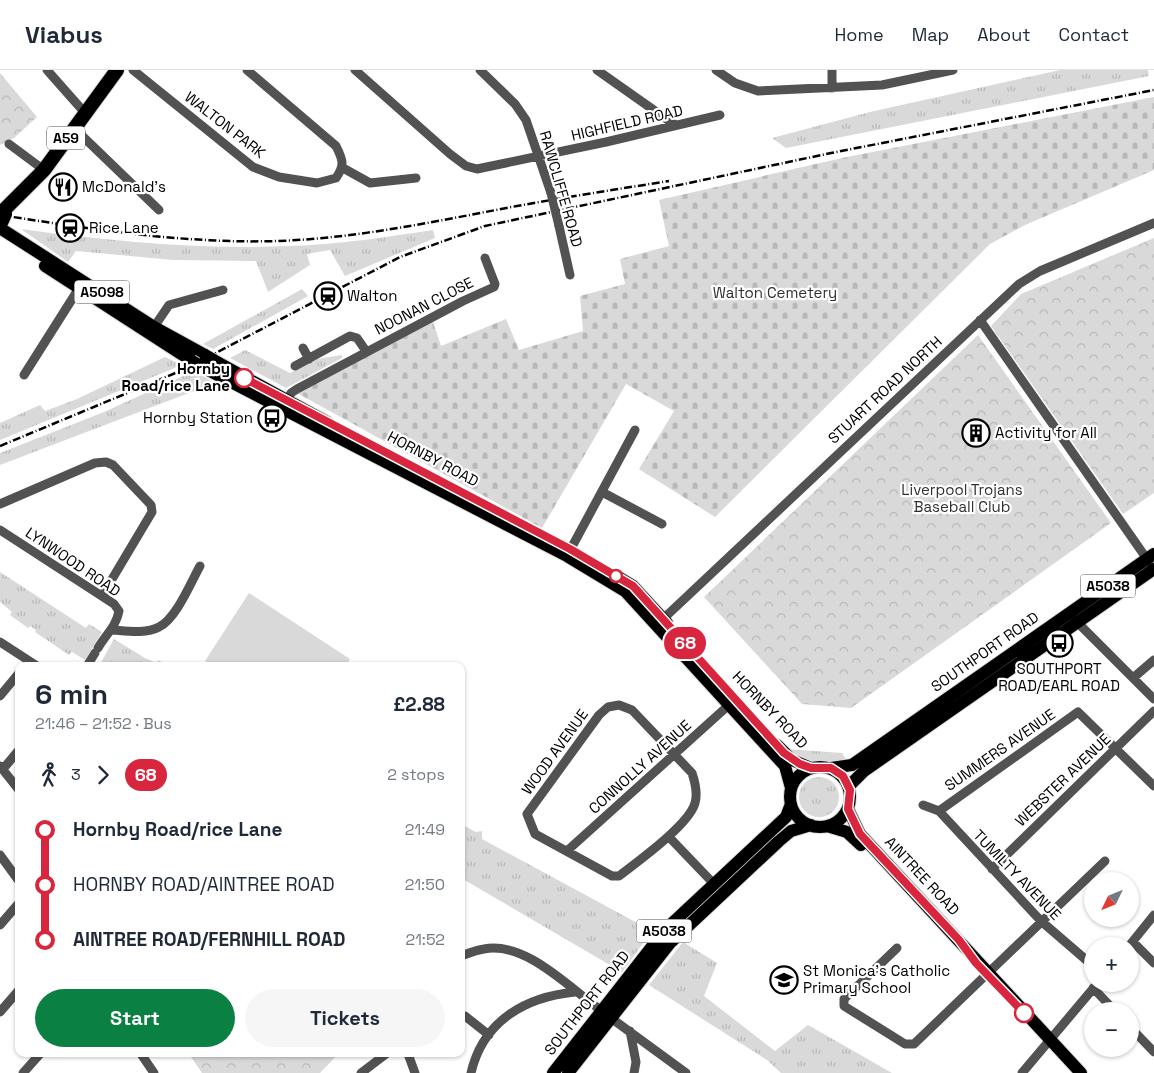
<!DOCTYPE html>
<meta charset="utf-8">
<style>
body{margin:0;font-family:"Space Grotesk",sans-serif;background:#f6f6f7;color:#1f2937;height:100vh;display:flex;flex-direction:column;font-size:19px;white-space:nowrap}
*{box-sizing:border-box;margin:0}
p{font-size:16px;color:#747a83}
.icon{flex:none;width:28px;height:28px;fill:none;stroke:currentColor;stroke-width:2;stroke-linecap:round;stroke-linejoin:round}
.map{position:relative;flex:1;overflow:hidden}
.panel{position:absolute;left:15px;top:592px;width:450px;height:395px;display:flex;flex-direction:column;background:#fff;border-radius:10px;box-shadow:0 1px 4px #0004}
.panel>*{flex:none}
.badge{padding:0 10px;border-radius:16px;font-size:18px;line-height:32px}
.needle{width:32px;rotate:227deg}
.tools{position:absolute;left:1084px;top:802px;display:grid;gap:10px}
.tools a{display:grid;place-items:center;width:55px;height:55px;border-radius:50%;background:#fff;box-shadow:0 1px 4px #0004;font-size:25px}
.map>.badge{position:absolute;translate:-50% -50%;box-shadow:0 0 0 2px #fff}
.legs{display:flex;align-items:center;gap:8px;height:55px;padding:0 20px;font-size:16px}
.legs p{margin-inline-start:auto}
.overview{display:flex;align-items:center;justify-content:space-between;height:85px;padding:0 20px}
h1{font-size:28px;font-weight:700;line-height:38px}
.action{display:flex;gap:10px;margin-top:auto;padding:10px 20px}
.action a{flex:1;height:58px;border-radius:30px;background:#0b8043;color:#fff;font-size:20px;font-weight:700;line-height:58px;text-align:center}
.action a+a{background:#f6f6f7;color:#1f2937}
ul{padding:0 20px;list-style:none}
li{display:flex;align-items:center;gap:18px;height:55px;font-size:19px}
li i{display:grid;place-items:center;width:8px;height:100%;margin:0 6px;background:currentColor}
li i::after{content:'';width:12px;height:12px;margin:-6px;border:4px solid;border-radius:50%;background:#fff}
li p{margin-inline-start:auto}
li:first-child i{background:linear-gradient(#0000 50%,currentColor 0)}
li:last-child i{background:linear-gradient(currentColor 50%,#0000 0)}
header{display:flex;align-items:center;gap:30px;box-sizing:border-box;height:70px;padding:0 25px;background:#fff;border-bottom:1px solid #e0e1e3}
header strong{font-size:24px}
nav{display:flex;gap:28px;margin-inline-start:auto;font-size:18px}
.map>svg:first-child{display:block}
.grass{fill:url(#grass-tufts)}
.cemetery{fill:url(#cemetery-stones)}
.park{fill:url(#park-crowns)}
.pitch{fill:#d9d9d9}
.lines{fill:none;stroke-linecap:round;stroke-linejoin:round}
.primary-casing{stroke:#dbdbdb;stroke-width:14}
.trunk-casing{stroke:#dbdbdb;stroke-width:16}
.minor{stroke:#525252;stroke-width:9}
.primary{stroke:#000;stroke-width:12}
.trunk{stroke:#000;stroke-width:14}
.rail{stroke:#000;stroke-width:2.5;stroke-dasharray:8 2.5 1 2.5;stroke-linecap:butt}
.primary-bridge-casing{stroke:#dbdbdb;stroke-width:14;stroke-linecap:butt}
.trunk-bridge-casing{stroke:#dbdbdb;stroke-width:16;stroke-linecap:butt}
.minor-bridge{stroke:#525252;stroke-width:9}
.primary-bridge{stroke:#000;stroke-width:12}
.trunk-bridge{stroke:#000;stroke-width:14}
.line-1-casing{stroke:#fff;stroke-width:11}
.line-1{stroke:#d7263d;stroke-width:8}
.stop-1-dot{fill:#fff;stroke:#d7263d;stroke-width:2.5}
.labels{text-anchor:middle;stroke-width:4.5;stroke-linejoin:round;paint-order:stroke}
.shield{fill:#fff;stroke:#4c4c4c;stroke-width:1}
.shield-label{font-size:14px;font-weight:bold;fill:#000}
.street-label{font-size:15px;fill:#000;stroke:#fff}
.poi-label{font-size:15px;fill:#000;stroke:#fff;text-anchor:start}
.park-label{font-size:15px;fill:#303030;stroke:#fff}
.stop-label{font-size:15px;font-weight:bold;fill:#000;stroke:#fff;text-anchor:end}
</style>
<header>
<strong>Viabus</strong>
<nav><a>Home</a><a>Map</a><a>About</a><a>Contact</a></nav>
</header>
<div class="map">
<svg width="1154" height="1003" viewBox="0 0 1154 1003">
<defs>
<pattern id="grass-tufts" width="24" height="20" patternUnits="userSpaceOnUse" patternTransform="scale(1.25)"><rect width="24" height="20" fill="#d9d9d9"/><path d="M3 7l-1-3M5 7V3M7 7l1-3M15 17l-1-3M17 17v-4M19 17l1-3" fill="none" stroke="#b8b8b8"/></pattern>
<pattern id="cemetery-stones" width="16" height="16" patternUnits="userSpaceOnUse" patternTransform="scale(1.25)"><rect width="16" height="16" fill="#d9d9d9"/><path d="M2 7V4a2 2 0 0 1 4 0v3zM10 15v-3a2 2 0 0 1 4 0v3z" fill="#b8b8b8"/></pattern>
<pattern id="park-crowns" width="20" height="18" patternUnits="userSpaceOnUse" patternTransform="scale(1.25)"><rect width="20" height="18" fill="#d9d9d9"/><path d="M2 6a3 3 0 1 1 6 0M12 15a3 3 0 1 1 6 0" fill="none" stroke="#b8b8b8"/></pattern>
</defs>
<rect width="100%" height="100%" fill="#fff"/>
<path class="grass" d="M1060 0H1148L1149 6 786 78 772 68 870 42Z
M21 159C110 171 199 180 289 176 338 175 385 167 433 160L435 168 345 206 330 180 307 184 310 195 268 222 256 191 173 190 76 181 68 192Z
M302 219 308 226 213 279 203 274Z
M245 280 290 303 317 289 342 285V288L286 318 230 288Z
M165 287 182 295 0 370V353L40 335 45 341 77 329Z
M194 301 215 313 0 395V383L104 342Z
M0 502 86 558 89 554 102 562 85 590 72 582 69 585 35 562 36 560 30 556 28 558 10 545 12 542 0 532Z
M114 569 145 588 157 593 158 590 170 596H99Z
M786 679 842 683 847 691C826 696 803 691 786 679Z
M799 727a20 20 0 1 1 40 0a20 20 0 1 1-40 0Z
M461 754 476 762 482 761V769L652 861 622 902 461 808Z
M683 872 717 893 704 926 775 981 808 955 892 1003H781L767 990 649 915Z"/>
<path class="cemetery" d="M1154 27V100L1025 155 990 174 715 447 639 399 674 341 626 314 542 458 297 323 433 252 441 276 506 249 519 280 583 261 580 226 625 214 620 189 669 176 659 130 842 88Z"/>
<path class="park" d="M0 3 37 47 14 68 0 75Z
M1154 168V423L1123 444 991 256 1021 224Z
M978 265 1111 453 851 638 802 634 704 527Z
M189 984H338L320 1003H202Z"/>
<path class="pitch" d="M249 523 350 589 346 596H214L205 591Z"/>
<g class="lines">
<g class="primary-casing">
<path id="primary" d="M0 158 154 257 205 285
M45 196 192 291
M217 292 327 352
M204 298 567 486 625 521 785 696 791 718
M618 507 633 516 667 553
M777 675 792 690 811 698
M790 727a30 30 0 1 1 60 0a30 30 0 1 1-60 0Z
M831 698 852 695 1154 484
M849 716 864 701 1154 499
M848 739 860 764 1081 1003
M827 756 847 762 861 775
M553 1003 665 860 786 747 791 734
M568 1003 670 873 779 771 791 761 811 755"/>
</g>
<g class="trunk-casing">
<path id="trunk" d="M0 144 44 100 117 0"/>
</g>
<path class="minor" d="M47 0 85 43
M133 0 253 97 279 107 317 113 336 108C345 95 343 90 336 76L247 0
M355 0 450 84 466 96 477 99 606 72 720 45
M480 0 515 34 526 50 551 123
M597 0 675 55
M716 0 735 13 758 21 882 15 953 0
M832 0V18
M74 58 159 140
M9 74 44 100
M343 98 370 113 416 108
M559 156 570 205
M980 250 1149 492
M154 257 169 235 223 220
M303 278 309 289
M295 296 350 266 357 268 366 281
M24 305 81 215
M284 335 291 323 297 319 463 231 494 217 495 214 485 188
M602 422 662 454
M0 434 95 393 106 392 113 395 151 435 152 442 102 526
M0 460 114 534 119 541C116 557 106 564 98 578
M567 486 635 360
M663 549 1019 214 1040 201 1154 153
M1074 549 1154 629
M113 560C127 561 146 564 159 557 176 549 191 512 200 496
M0 572 37 596
M87 596 95 583
M1133 608 1154 590
M0 626 19 603
M619 635 632 640 692 703C695 712 698 723 695 733 689 755 637 792 619 806H612L535 764 527 744 599 645 608 637Z
M0 696 19 720
M3 699 19 680
M923 735 939 741 1041 851 1092 895
M939 741 1078 642 1154 716
M669 767 714 814
M568 780 730 634
M0 785 19 811
M992 799 1154 641
M0 855 19 833
M1133 872 1154 893
M1129 876 1154 845
M897 878 844 929V936L905 974H914L1105 791
M461 886C469 883 476 880 484 879 526 871 569 918 602 941
M1093 918 1115 941
M0 942 19 920
M465 946 489 965
M611 948 686 1003
M1130 957 1154 982
M630 961 636 992 634 1003
M141 984 154 1003
M408 984 415 1003
M23 1003 40 984
M361 1003 386 984
M471 1003C483 951 525 927 575 922
M1022 1003 1097 914"/>
<use href="#primary" class="primary"/>
<use href="#trunk" class="trunk"/>
<path class="rail" d="M0 145C91 159 185 174 278 171 359 168 437 151 517 136 567 127 618 119 669 111
M0 376 185 299 400 187 485 156 831 83 1154 20"/>
<g class="primary-bridge-casing">
<path id="primary-bridge" d="M205 285 217 292
M192 291 204 298"/>
</g>
<g class="trunk-bridge-casing">
<path id="trunk-bridge" d="M1 153 5 144"/>
</g>
<path class="minor-bridge" d="M551 123 559 156"/>
<use href="#primary-bridge" class="primary-bridge"/>
<use href="#trunk-bridge" class="trunk-bridge"/>
</g>
<g class="lines">
<g class="line-1-casing">
<path id="line-1" d="M244 308 570 479 633 516 784 683 800 694 811 698H831L843 706 850 720 848 739 860 764 959 870 976 893 1024 943"/>
</g>
<use href="#line-1" class="line-1"/>
</g>
<defs>
<g id="restaurant-ring" transform="scale(1.4375)"><circle r="9.5" fill="#fff" stroke="#000" stroke-width="1.5"/><path d="M-5-6h1v4h1v-4h1v4h1v-4h1v5L-1.5 .5V6h-2V.5L-5-1ZM5-6V6H3V1.5H1.5Q1.5-4 5-6Z" fill="#000"/></g>
<g id="station-ring" transform="scale(1.4375)"><circle r="9.5" fill="#fff" stroke="#000" stroke-width="1.5"/><path d="M-3-6H3Q5-6 5-4V2Q5 4 3 4L4.5 6H3L1.5 4h-3L-3 6H-4.5L-3 4Q-5 4-5 2V-4Q-5-6-3-6ZM-3.5-4v3h7v-3ZM-3.5 1v1.5H-2V1ZM2 1v1.5H3.5V1Z" fill="#000"/></g>
<g id="bus-ring" transform="scale(1.4375)"><circle r="9.5" fill="#fff" stroke="#000" stroke-width="1.5"/><path d="M-5-6H5V4H4V6H2V4H-2V6H-4V4H-5ZM-3.5-4V0h7V-4ZM-3.5 1.2v1.5H-2V1.2ZM2 1.2v1.5H3.5V1.2Z" fill="#000"/></g>
<g id="building-ring" transform="scale(1.4375)"><circle r="9.5" fill="#fff" stroke="#000" stroke-width="1.5"/><path d="M-4-6H4V6H1V3H-1V6H-4ZM-2.5-4.3h1.7v1.8h-1.7ZM.8-4.3h1.7v1.8H.8ZM-2.5-1h1.7V.8h-1.7ZM.8-1h1.7V.8H.8Z" fill="#000"/></g>
<g id="school-ring" transform="scale(1.4375)"><circle r="9.5" fill="#fff" stroke="#000" stroke-width="1.5"/><path d="M0-5L7-2L0 1L-7-2ZM-4 1L0 2.5L4 1V4Q0 6-4 4Z" fill="#000"/></g>
</defs>
<g fill-rule="evenodd">
<use href="#restaurant-ring" x="63" y="117"/>
<use href="#station-ring" x="70" y="158"/>
<use href="#station-ring" x="328" y="226"/>
<use href="#bus-ring" x="272" y="348"/>
<use href="#building-ring" x="976" y="363"/>
<use href="#bus-ring" x="1059" y="573"/>
<use href="#school-ring" x="784" y="910"/>
</g>
<g class="stop-1-dot">
<circle cx="244" cy="308" r="9"/>
<circle cx="616" cy="506" r="6"/>
<circle cx="1024" cy="943" r="9"/>
</g>
<g class="labels">
<g class="shield">
<rect x="47" y="56.5" width="38" height="23" rx="4"/>
<rect x="74.5" y="210.5" width="55" height="23" rx="4"/>
<rect x="1080.5" y="504.5" width="55" height="23" rx="4"/>
<rect x="636.5" y="849.5" width="55" height="23" rx="4"/>
</g>
<g class="shield-label">
<text x="66" y="73">A59</text>
<text x="102" y="227">A5098</text>
<text x="1108" y="521">A5038</text>
<text x="664" y="866">A5038</text>
</g>
<g class="street-label">
<text transform="translate(627 53) rotate(-13)" y="5">HIGHFIELD ROAD</text>
<text transform="translate(225 55) rotate(38)" y="5">WALTON PARK</text>
<text transform="translate(561 119) rotate(74)" y="5">RAWCLIFFE ROAD</text>
<text transform="translate(424 236) rotate(-27)" y="5">NOONAN CLOSE</text>
<text transform="translate(885 320) rotate(-43)" y="5">STUART ROAD NORTH</text>
<text transform="translate(433 389) rotate(28)" y="5">HORNBY ROAD</text>
<text transform="translate(73 492) rotate(34)" y="5">LYNWOOD ROAD</text>
<text transform="translate(985 582) rotate(-35)" y="5">SOUTHPORT ROAD</text>
<text transform="translate(770 640) rotate(46)" y="5">HORNBY ROAD</text>
<text transform="translate(1000 680) rotate(-35)" y="5">SUMMERS AVENUE</text>
<text transform="translate(555 682) rotate(-54)" y="5">WOOD AVENUE</text>
<text transform="translate(640 697) rotate(-42)" y="5">CONNOLLY AVENUE</text>
<text transform="translate(1063 710) rotate(-44)" y="5">WEBSTER AVENUE</text>
<text transform="translate(1017 805) rotate(46)" y="5">TUMILTY AVENUE</text>
<text transform="translate(922 806) rotate(47)" y="5">AINTREE ROAD</text>
<text transform="translate(587 933) rotate(-52)" y="5">SOUTHPORT ROAD</text>
</g>
<g class="poi-label">
<text x="82" y="122">McDonald's</text>
<text x="89" y="163">Rice Lane</text>
<text x="347" y="231">Walton</text>
<text x="253" y="353" text-anchor="end">Hornby Station</text>
<text x="995" y="368">Activity for All</text>
<text x="1059" y="604" text-anchor="middle">SOUTHPORT<tspan x="1059" dy="17">ROAD/EARL ROAD</tspan></text>
<text x="803" y="906">St Monica's Catholic<tspan x="803" dy="17">Primary School</tspan></text>
</g>
<g class="park-label">
<text x="775" y="228">Walton Cemetery</text>
<text x="962" y="425">Liverpool Trojans<tspan x="962" dy="17">Baseball Club</tspan></text>
</g>
<g class="stop-label">
<text x="230" y="304">Hornby<tspan x="230" dy="17">Road/rice Lane</tspan></text>
</g>
</g>
</svg>
<div class="tools">
<a><svg class="needle" viewBox="-14 -14 28 28"><path d="M0-13l5 13h-10z" fill="#e53935"/><path d="M0 13l5-13h-10z" fill="#747a83"/></svg></a>
<a>+</a>
<a>−</a>
</div>
<b class="badge" style="left:685px;top:573px;background:#d7263d;color:#fff">68</b>
<section class="panel">
<div class="overview"><div><h1>6 min</h1><p>21:46 – 21:52 · Bus</p></div><b>£2.88</b></div>
<div class="legs"><svg class="icon" aria-label="walk" viewBox="0 0 24 24"><circle cx="13" cy="4" r="2"/><path d="M13 8l-2 6 4 7M11 14l-3 7M7 12l3-4h3l4 4"/></svg>3<svg class="icon" aria-label="forward" viewBox="0 0 24 24"><path d="M9 5l7 7-7 7"/></svg><b class="badge" style="background:#d7263d;color:#fff">68</b><p>2 stops</p></div>
<ul>
<li><i style="color:#d7263d"></i><b>Hornby Road/rice Lane</b><p>21:49</p></li>
<li><i style="color:#d7263d"></i><span>HORNBY ROAD/AINTREE ROAD</span><p>21:50</p></li>
<li><i style="color:#d7263d"></i><b>AINTREE ROAD/FERNHILL ROAD</b><p>21:52</p></li>
</ul>
<div class="action"><a>Start</a><a>Tickets</a></div>
</section>
</div>
